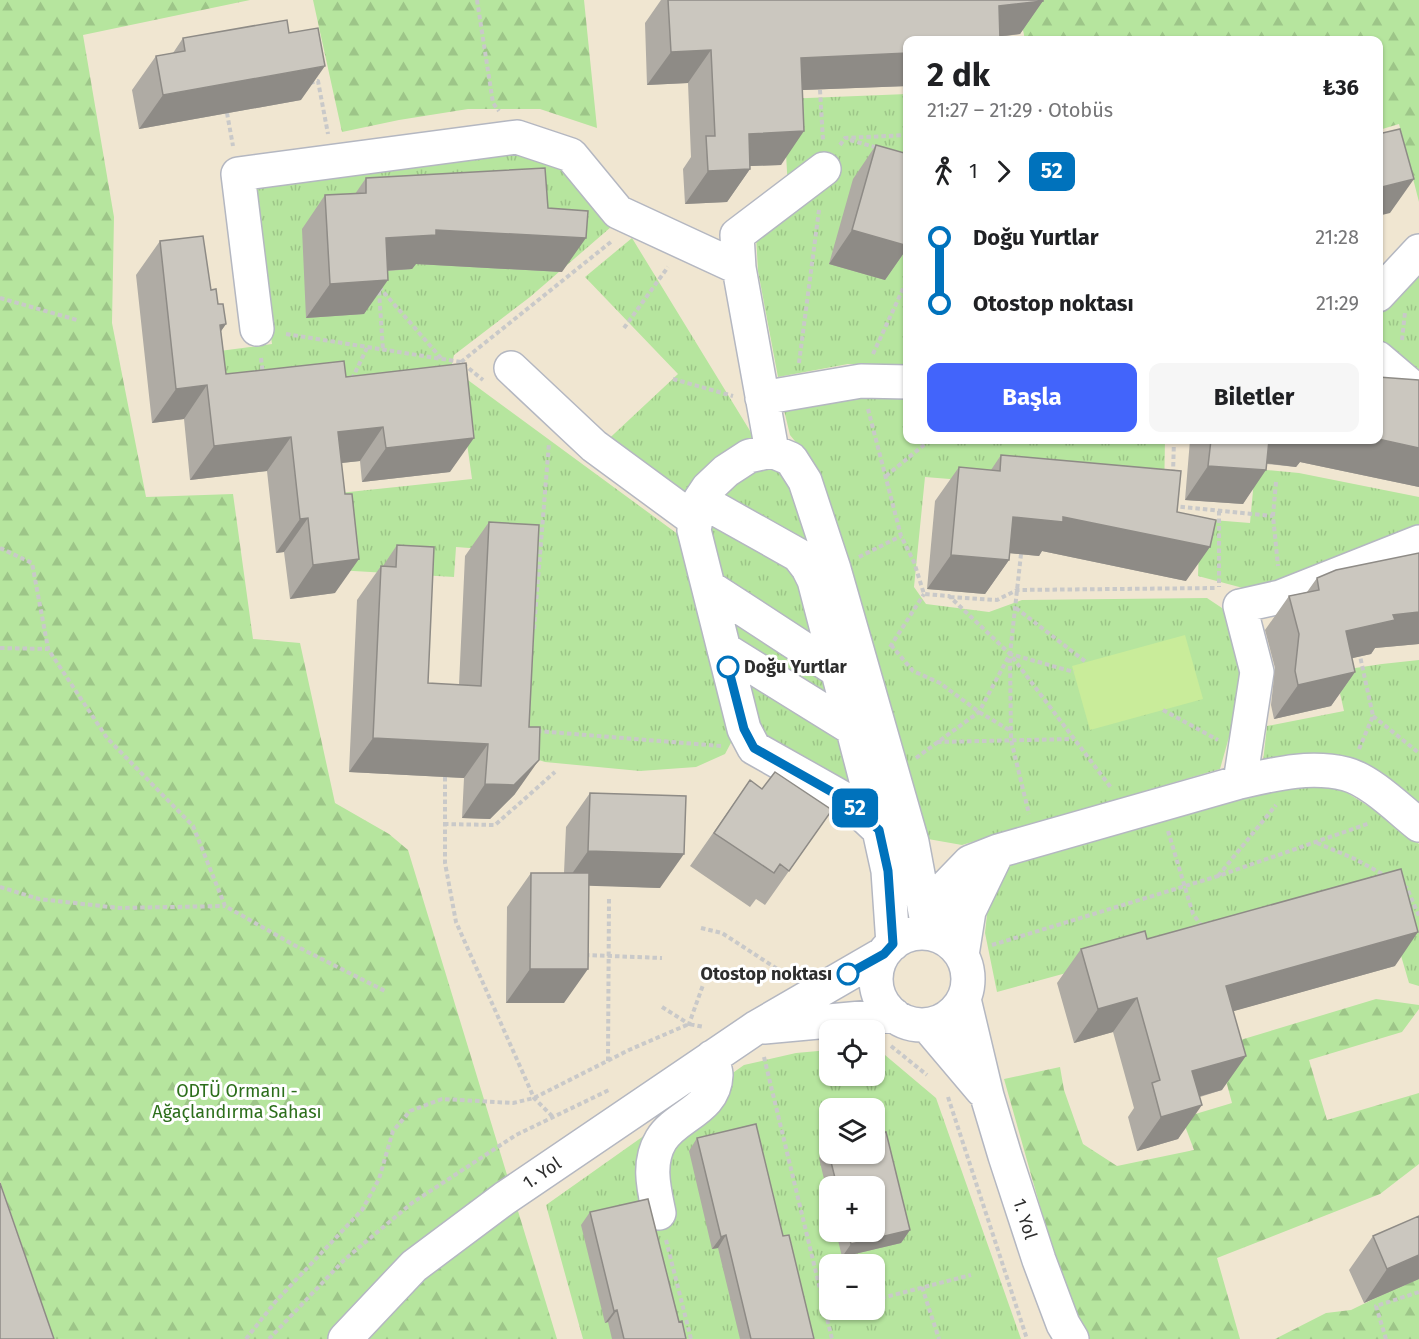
<!DOCTYPE html>
<html lang="tr">
<meta charset="utf-8">
<style>
body{margin:0;font-family:"Fira Sans",sans-serif;background:#f6f6f6;color:#202124;height:100vh;display:flex;flex-direction:column;font-size:22px;white-space:nowrap}
*{box-sizing:border-box;margin:0}
p{font-size:20px;color:#757577}
.icon{flex:none;width:33px;height:33px;fill:none;stroke:currentColor;stroke-width:2;stroke-linecap:round;stroke-linejoin:round}
.map{position:relative;flex:1;overflow:hidden}
.side{position:absolute;left:903px;top:36px;width:480px;height:408px;display:flex;flex-direction:column;background:#fff;border-radius:12px;box-shadow:0 2px 4px #0004}
.side>*{flex:none}
.badge{padding:0 12px;border-radius:9px;font-size:21px;line-height:39px}
.fabs{position:absolute;left:819px;top:1020px;display:grid;gap:12px}
.fabs a{display:grid;place-items:center;width:66px;height:66px;border-radius:12px;background:#fff;box-shadow:0 2px 4px #0004;font-size:30px}
.map>.badge{position:absolute;translate:-50% -50%;box-shadow:0 0 0 3px #fff}
.legs{display:flex;align-items:center;gap:9px;height:66px;padding:0 24px;font-size:20px}
.legs p{margin-inline-start:auto}
.overview{display:flex;align-items:center;justify-content:space-between;height:102px;padding:0 24px}
h1{font-size:33px;font-weight:700;line-height:45px}
.cta{display:flex;gap:12px;margin-top:auto;padding:12px 24px}
.cta a{flex:1;height:69px;border-radius:12px;background:#4264fb;color:#fff;font-size:24px;font-weight:700;line-height:69px;text-align:center}
.cta a+a{background:#f6f6f6;color:#202124}
ul{padding:0 24px;list-style:none}
li{display:flex;align-items:center;gap:21px;height:66px;font-size:22px}
li i{display:grid;place-items:center;width:9px;height:100%;margin:0 8px;background:currentColor}
li i::after{content:'';width:15px;height:15px;margin:-8px;border:4px solid;border-radius:50%;background:#fff}
li p{margin-inline-start:auto}
li:first-child i{background:linear-gradient(#0000 50%,currentColor 0)}
li:last-child i{background:linear-gradient(currentColor 50%,#0000 0)}
.map>svg:first-child{display:block}
.education{fill:#f0e6d1;fill-rule:evenodd}
.grass{fill:url(#grass-tufts);fill-rule:evenodd}
.forest{fill:url(#forest-firs)}
.pitch{fill:#c9ec9a}
.lines{fill:none;stroke-linecap:round;stroke-linejoin:round}
.minor-casing{stroke:#b4b7c1;stroke-width:36}
.path{stroke:#c9c9c9;stroke-width:4;stroke-dasharray:4.5 3;stroke-linecap:butt}
.minor{stroke:#fff;stroke-width:33}
.wall{fill:#afaba4}
.shaded-wall{fill:#8e8b86}
.building{fill:#cbc7bf;stroke:#8e8b86;stroke-width:1.5}
.line-1-casing{stroke:#fff;stroke-width:14}
.line-1{stroke:#0072bc;stroke-width:9}
.stop-1-dot{fill:#fff;stroke:#0072bc;stroke-width:3}
.labels{text-anchor:middle;stroke-width:6;stroke-linejoin:round;paint-order:stroke}
.stop-label{font-size:18px;font-weight:bold;fill:#2e2e2e;stroke:#fff;text-anchor:start}
.park-label{font-size:18px;fill:#2c6e1b;stroke:#fff}
.street-label{font-size:18px;fill:#2e2e2e;stroke:#fff}
</style>
<div class="map">
<svg width="1419" height="1339" viewBox="0 0 1419 1339">
<defs>
<pattern id="grass-tufts" width="24" height="20" patternUnits="userSpaceOnUse" patternTransform="scale(1.5)"><rect width="24" height="20" fill="#b6e59e"/><path d="M3 7l-1-3M5 7V3M7 7l1-3M15 17l-1-3M17 17v-4M19 17l1-3" fill="none" stroke="#9dc588"/></pattern>
<pattern id="forest-firs" width="22" height="20" patternUnits="userSpaceOnUse" patternTransform="scale(1.5)"><rect width="22" height="20" fill="#b6e59e"/><path d="M5 1l3.5 6h-7zM16 11l3.5 6h-7z" fill="#9dc588"/></pattern>
</defs>
<rect width="100%" height="100%" fill="#efe9e1"/>
<path class="education" d="M0 0H1419V1339H0ZM908 40H1378V440H908ZM830 1030H874V1076H830ZM830 1108H874V1154H830ZM830 1186H874V1232H830ZM830 1264H874V1310H830Z"/>
<path class="grass" d="M907 94V364H848L778 377 758 271 756 236 789 208 783 99Z
M511 153 562 169 583 196 611 227 530 297 454 355 446 389 217 392 212 352 272 344 251 186Z
M632 238 755 439C731 450 697 464 688 491 686 497 685 504 684 510L599 448 678 374 585 277Z
M1419 271V375L1379 342V316Z
M457 372 679 535 733 739 725 754 696 767 640 771 545 762 512 751 523 552 456 547 454 577 337 570 330 494 472 479Z
M907 396 908 440H1165L1164 496 925 477 914 587 926 604 989 612 1022 600 1207 598 1225 610 1241 666 1238 705 1220 769 962 845 928 839 908 765 819 471 790 435 784 410 850 398Z
M772 451 834 569 914 934 903 937 879 830 754 748 700 500Z
M1255 469 1299 473 1419 497V569L1243 588 1198 576 1200 519 1250 523Z
M1419 660V805L1263 762 1267 726 1344 711 1335 671 1382 664Z
M1303 783 1338 787 1395 823 1419 844V986L1409 983 1381 887 997 992 985 933 988 905 1010 861 1265 787Z
M829 1050 830 1076H874L875 1053 885 1055 936 1098 1021 1339H583L546 1205 744 1065 796 1053ZM830 1108H874V1154H830ZM830 1186H874V1232H830ZM830 1264H874V1310H830Z"/>
<path class="forest" d="M0 0H250L83 35 114 217 112 323 146 497 233 494 253 639 300 643 335 803 389 834 408 850 557 1339H54L0 1181Z
M313 0H584L597 128 540 109H468L399 120 342 132Z
M1017 0H1419V202L1399 124 1379 130 1378 40H1025Z
M1376 999 1419 1005V1009L1402 1032 1309 1060 1327 1120 1419 1093V1164L1380 1194 1217 1258 1240 1339H1085L1058 1270 1004 1079 1060 1067 1064 1090 1083 1144 1117 1166 1194 1150 1182 1118 1232 1103 1217 1047Z
M1419 1277V1339H1275L1326 1313 1351 1310Z"/>
<path class="pitch" d="M1185 635 1203 699 1090 730 1072 666Z"/>
<g class="lines">
<g class="minor-casing">
<path id="minor" d="M739 268 737 235 824 169
M1378 295 1419 251
M257 329 238 174 517 137 571 155 618 212 739 268 772 451
M1378 358 1419 393
M511 368 594 446 696 521
M762 398 861 381 908 382
M700 500 798 555 808 568 814 580 879 830
M709 587 838 671
M724 649 853 729
M1240 782 1257 672 1240 606 1280 597 1419 542
M935 930 941 892 970 862 998 851 1240 782C1275 774 1310 765 1346 774 1370 780 1400 810 1419 825
M876 979a46 46 0 1 1 92 0a46 46 0 1 1-92 0Z
M893 944 888 871 879 830 848 801 754 748 744 729 694 530 700 500 708 488 726 471 749 456 772 451 791 459 805 481 834 569 912 842 929 933
M962 955 969 911 998 851
M964 999 987 1096 1005 1156 1039 1260 1063 1324 1072 1339
M927 1025 982 1090
M764 1027 894 1015
M659 1213C654 1189 647 1163 661 1140 676 1115 715 1110 716 1075 716 1070 713 1063 712 1057
M345 1339 414 1266 505 1198 757 1027 883 954"/>
</g>
<path class="path" d="M477 0 493 103 499 111
M1002 37V40
M310 83 318 81 328 134
M820 90 823 140
M227 113 233 146
M850 140 878 148
M840 145 845 138 908 135
M379 287 441 358
M379 291 383 350
M0 298 77 320
M624 328 668 267
M286 334 461 362 483 380
M1402 340 1405 312
M873 354 908 278
M261 358 263 374
M461 362 612 241
M799 363 819 210
M352 379 367 348
M673 379 733 396
M868 409 901 536 914 562 924 594 949 596 1010 654 1112 789
M1173 474 1174 440
M886 476 930 440
M1276 482 1273 516 1278 566
M1173 506 1273 516
M1219 511V587
M0 548 32 563 48 648
M1021 554 1010 654 1011 740 1029 814
M859 557 901 536
M950 597 997 600 1017 590 1216 588
M1016 608 1086 662
M534 629 549 443
M891 645 913 671 940 683 979 712 1011 731
M890 647 924 594
M0 648 48 649 107 738 193 826 225 906 294 945 387 992
M1163 710 1218 740
M1373 716 1419 753
M537 731 721 746
M937 742 1074 739
M1359 749 1373 716 1360 656
M916 758 979 712 1010 654 1074 672
M445 777V863L456 922 534 1098 552 1116
M444 824 495 825 555 772
M1168 831 1193 914 1203 928
M1317 843 1355 859 1386 876
M1218 876 1276 805
M1403 886 1407 888 1419 916
M0 887 39 899 119 908 225 906
M701 928 722 933 788 976
M992 945 1218 876 1370 823
M585 955 662 958
M662 1007 689 1024 703 985
M891 1046 927 1075
M764 1057 832 1339
M608 1061 609 897
M948 1097 1027 1339
M666 1240 691 1339
M922 1287 939 1339
M874 1300 971 1275
M826 1312 837 1310
M246 1339 276 1301 362 1210 379 1179 393 1131 410 1111 442 1099 513 1103 534 1098 629 1050 689 1024 704 1027
M269 1339 344 1260 412 1203 516 1135 609 1090
M1386 1339 1376 1306 1419 1292"/>
<use href="#minor" class="minor"/>
</g>
<path class="wall" d="M661 0H1043L1020 34 1000 37 908 86 802 90 781 165 750 166V169L727 202 685 204 683 169 691 157 688 83 647 85 645 23Z
M183 38 301 100 139 129 132 90 156 56 173 53Z
M876 145 908 154V247L885 280 829 264 853 179Z
M366 178 548 208 562 272 416 264 412 269 388 271 364 314 306 318 302 229 325 195 355 194Z
M160 241 211 290 218 304 226 324 221 331 226 374 346 377 450 472 362 482 360 461 341 463 335 593 290 599 284 552 276 553 267 471 190 480 184 419 152 423 136 275Z
M1419 380V487L1300 462 1296 467 1267 464 1243 504 1185 500 1190 440H1378Z
M1001 455 1177 512 1186 581 1042 551 1039 556 1009 553V560L985 594 927 589 935 501 959 467 991 470Z
M489 522 515 794 490 819 462 818 464 778 349 772 357 600 381 566H383L397 545 428 683 459 685 465 556Z
M1419 553V644L1375 648 1371 654 1352 658 1355 672 1331 706 1274 719 1271 705 1275 668 1265 630 1289 596 1307 592 1317 578Z
M750 780 762 789 832 810 765 905 756 899 750 907 690 866Z
M590 793 660 888 589 885 564 1003H506L507 907 531 873H564L566 827Z
M1147 939 1395 966 1233 1011 1222 1090 1200 1097 1178 1139 1137 1151 1128 1117 1134 1108 1113 1032 1074 1043 1057 983 1081 949Z
M886 1132 910 1230 901 1243 842 1257 836 1232H874V1186H830V1204L819 1158 827 1146H830V1154H874V1135Z
M697 1138 783 1236 814 1339H740L718 1248 712 1249 689 1151Z
M590 1212 679 1322 686 1339H612L608 1322 605 1323 581 1225Z
M1373 1236 1419 1279 1364 1303 1349 1270Z"/>
<path class="shaded-wall" d="M1043 1 1020 34 975 39 999 6Z
M711 50 688 83 647 85 671 52Z
M908 53V86L778 91 801 58Z
M325 66 301 100 139 129 163 95Z
M804 131 781 165 726 167 749 134Z
M750 169 727 202 685 204 708 171Z
M1414 179 1390 213 1378 216V188Z
M436 230 586 238 562 272 416 264 412 269 362 272 386 238Z
M852 230 908 246V247L885 280 829 264Z
M388 280 364 314 306 318 330 284Z
M226 324 202 358 220 325Z
M207 385 184 419 152 423 176 389Z
M383 427 360 461 314 466 338 432Z
M291 437 267 471 190 480 214 446Z
M474 438 450 472 362 482 386 448Z
M1378 439 1419 448V487L1300 462 1296 467 1247 461 1262 440Z
M1208 466 1266 470 1243 504 1185 500Z
M1013 517H1063L1210 547 1186 581 1042 551 1039 556 989 551Z
M308 518 284 552 276 553 300 519Z
M951 555 1009 560 985 594 927 589Z
M359 559 335 593 290 599 313 565Z
M1419 612V644L1375 648 1371 654 1322 665 1346 631 1393 615Z
M1355 672 1331 706 1274 719 1298 685Z
M373 738 488 744 464 778 349 772Z
M539 760 515 794 490 819 462 818 485 784Z
M588 851 684 854 660 888 564 885Z
M1418 932 1395 966 1202 1020 1226 986Z
M530 969H588L564 1003H506Z
M1137 998 1113 1032 1074 1043 1098 1009Z
M1246 1056 1222 1090 1169 1105 1192 1071Z
M1202 1105 1178 1139 1137 1151 1161 1117Z
M910 1230 901 1243 842 1257 851 1244Z
M726 1235 718 1248 712 1249 721 1237Z
M1419 1255V1279L1364 1303 1387 1269Z
M617 1310 608 1322 605 1323 614 1311Z"/>
<path class="building" d="M668 0H1043V1L999 6 1000 40H908V53L801 58 804 131 749 134 750 169 708 171 706 136H715L711 50 671 52Z
M287 20 289 33 318 28 325 66 163 95 156 56 185 51 183 38Z
M1400 129 1414 179 1378 188V134Z
M876 145 908 154V246L852 230Z
M545 168 548 208 588 211 586 238 436 230V235L386 238 388 280 330 284 325 195 366 193V178Z
M203 236 211 290 216 289 218 304H223L226 324 220 325 226 374 344 361 346 377 466 363 474 438 386 448 383 427 338 432 345 494H352L359 559 313 565 308 518 300 519 291 437 214 446 207 385 176 389 160 241Z
M1378 377 1419 380V448L1378 439Z
M1211 440H1269L1266 470 1208 466Z
M1001 455 1181 471 1177 512 1216 520 1210 547 1063 517V522L1013 517 1009 560 951 555 959 467 1000 471Z
M489 522 539 525 529 727H540L539 760 514 785 485 784 488 744 373 738 381 566 396 567 397 545 434 547 428 683 481 686Z
M1419 553V612L1393 615 1395 620 1346 631 1355 672 1298 685 1295 671 1299 634 1289 596 1319 590 1317 578 1336 570Z
M775 772 832 810 789 871 780 864 774 873 714 833 750 780 762 789Z
M590 793 686 796 684 854 588 851Z
M1401 869 1418 932 1226 986 1246 1056 1192 1071 1202 1105 1161 1117 1152 1083 1160 1080 1137 998 1098 1009 1081 949 1145 931 1147 939Z
M531 873H589L588 969H530Z
M756 1124 783 1236 789 1235 814 1339H751L726 1235 721 1237 697 1138Z
M886 1132 910 1230 851 1244 848 1232H874V1186H837L827 1146H830V1154H874V1135Z
M0 1183 54 1339H0Z
M648 1199 679 1322 682 1321 686 1339H624L617 1310 614 1311 590 1212Z
M1419 1216V1255L1387 1269 1373 1236Z"/>
<g class="lines">
<g class="line-1-casing">
<path id="line-1" d="M728 667 744 729 754 748 848 801 879 830 888 871 893 944 884 954 848 974"/>
</g>
<use href="#line-1" class="line-1"/>
</g>
<g class="stop-1-dot">
<circle cx="728" cy="667" r="10"/>
<circle cx="848" cy="974" r="10"/>
</g>
<g class="labels">
<g class="stop-label">
<text x="744" y="673">Doğu Yurtlar</text>
<text x="832" y="980" text-anchor="end">Otostop noktası</text>
</g>
<g class="park-label">
<text x="237" y="1097">ODTÜ Ormanı -<tspan x="237" dy="21">Ağaçlandırma Sahası</tspan></text>
</g>
<g class="street-label">
<text transform="translate(542 1173) rotate(-34)" y="6">1. Yol</text>
<text transform="translate(1025 1219) rotate(72)" y="6">1. Yol</text>
</g>
</g>
</svg>
<div class="fabs">
<a><svg class="icon" aria-label="locate" viewBox="0 0 24 24"><circle cx="12" cy="12" r="6"/><path d="M12 2v4M12 18v4M2 12h4M18 12h4"/></svg></a>
<a><svg class="icon" aria-label="layers" viewBox="0 0 24 24"><path d="M12 4l9 5-9 5-9-5zM3 14l9 5 9-5"/></svg></a>
<a>+</a>
<a>−</a>
</div>
<b class="badge" style="left:855px;top:808px;background:#0072bc;color:#fff">52</b>
<section class="side">
<div class="overview"><div><h1>2 dk</h1><p>21:27 – 21:29 · Otobüs</p></div><b>₺36</b></div>
<div class="legs"><svg class="icon" aria-label="walk" viewBox="0 0 24 24"><circle cx="13" cy="4" r="2"/><path d="M13 8l-2 6 4 7M11 14l-3 7M7 12l3-4h3l4 4"/></svg>1<svg class="icon" aria-label="forward" viewBox="0 0 24 24"><path d="M9 5l7 7-7 7"/></svg><b class="badge" style="background:#0072bc;color:#fff">52</b></div>
<ul>
<li><i style="color:#0072bc"></i><b>Doğu Yurtlar</b><p>21:28</p></li>
<li><i style="color:#0072bc"></i><b>Otostop noktası</b><p>21:29</p></li>
</ul>
<div class="cta"><a>Başla</a><a>Biletler</a></div>
</section>
</div>
